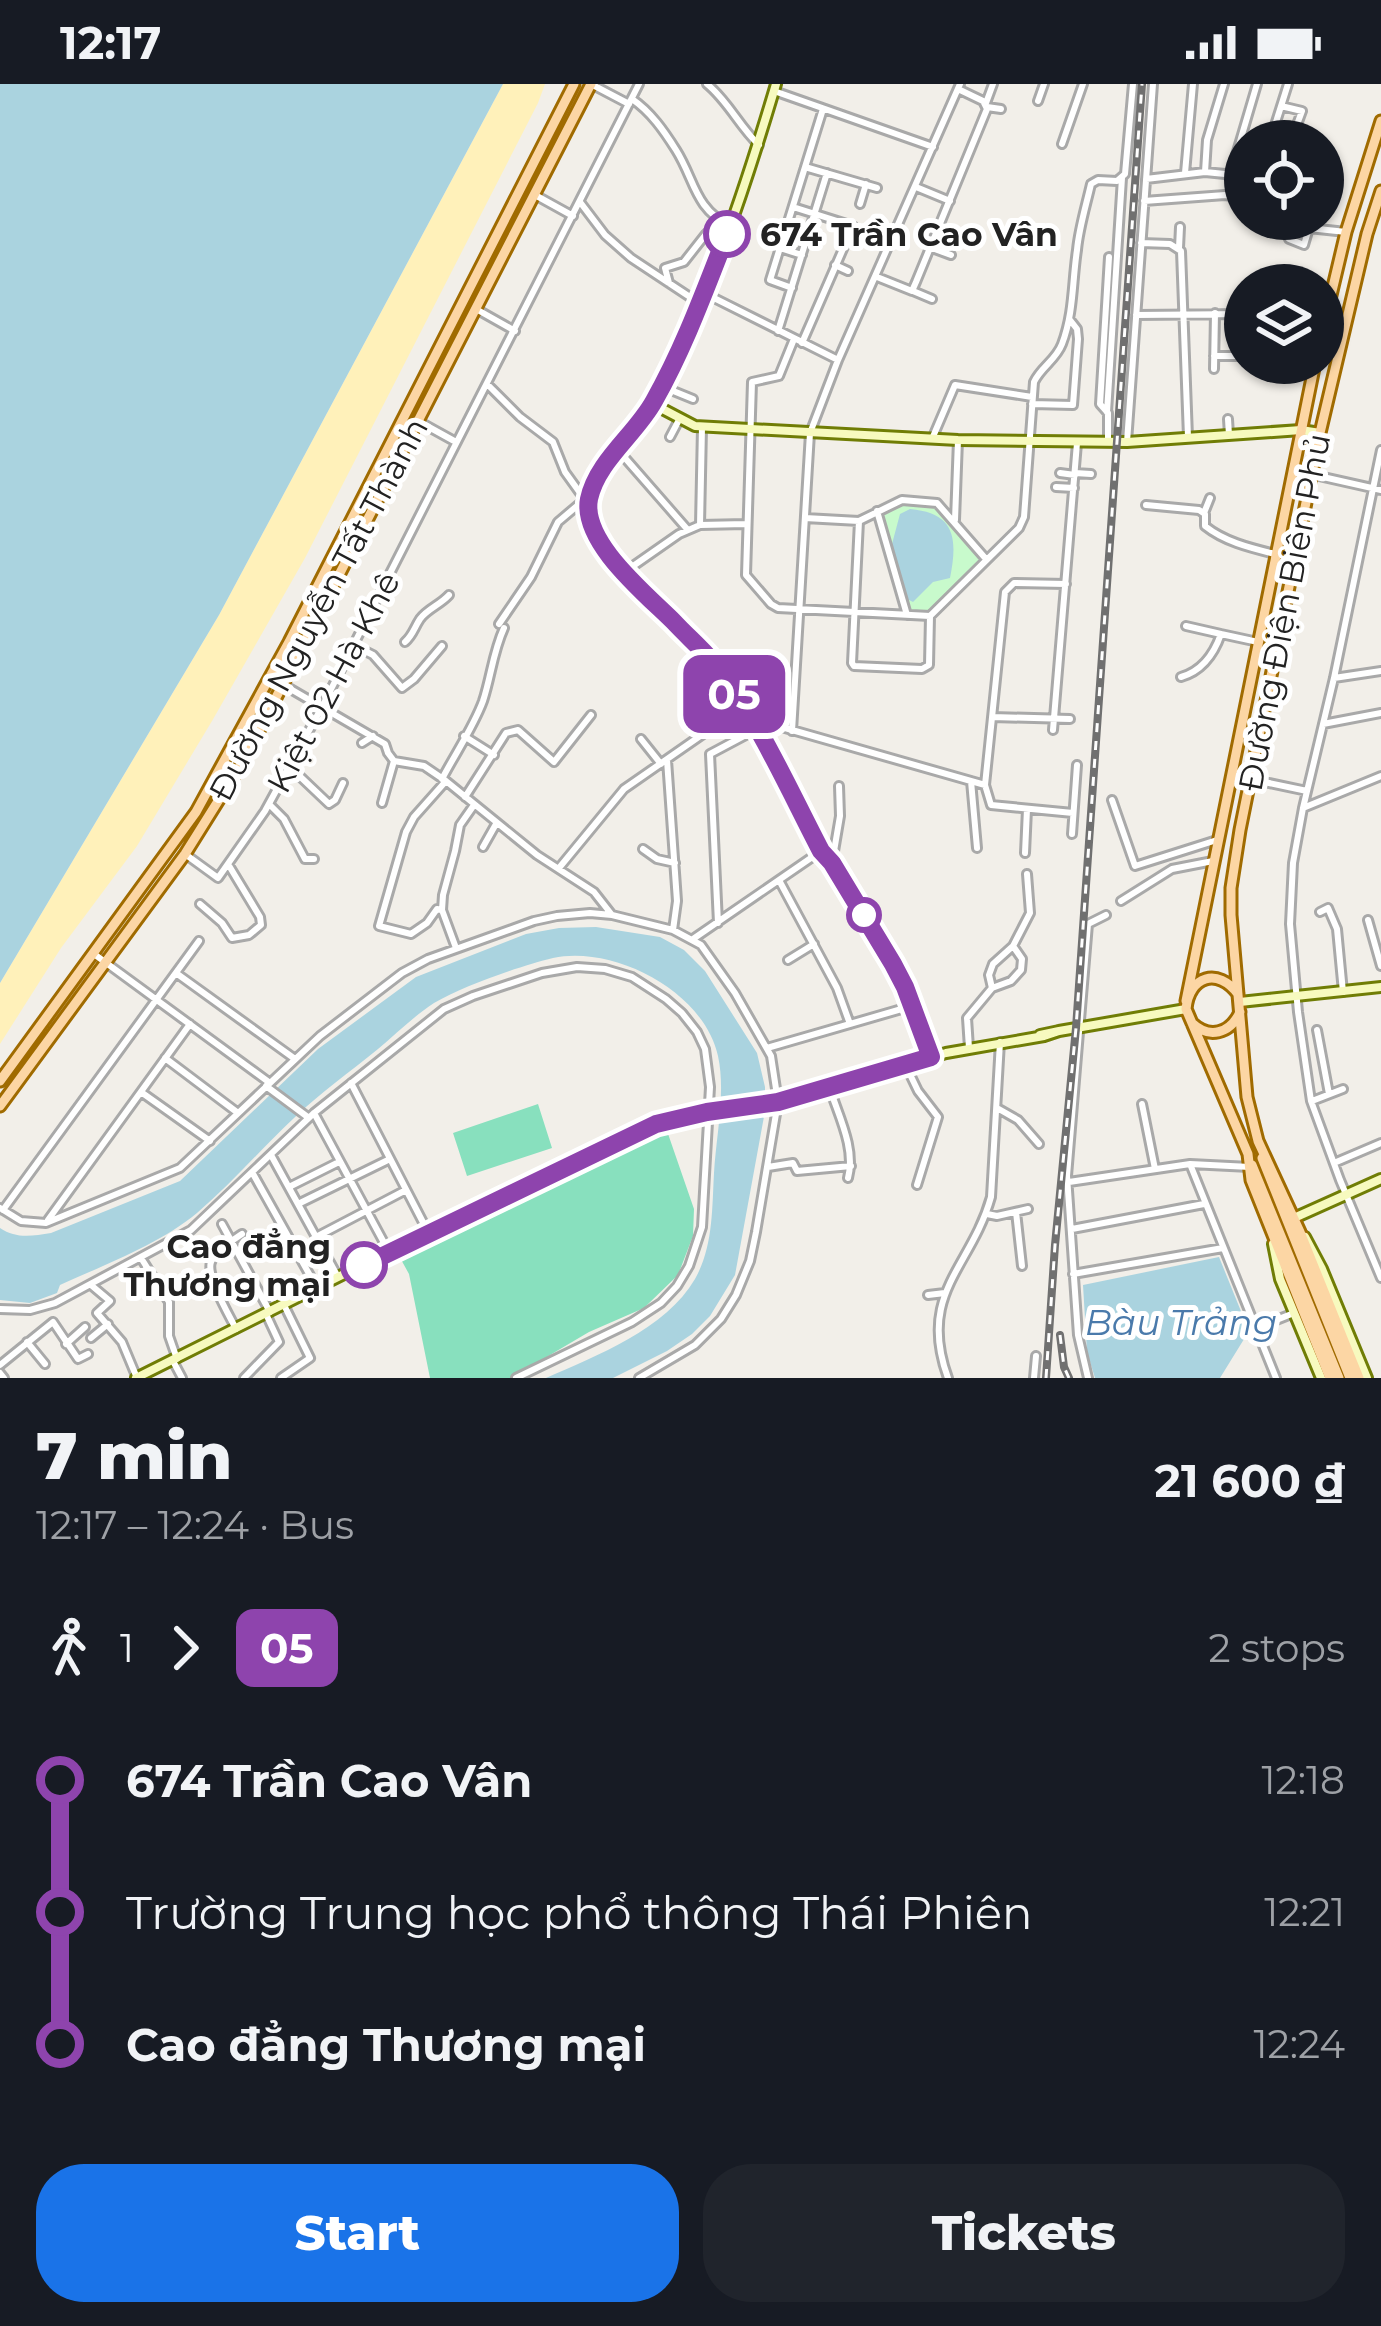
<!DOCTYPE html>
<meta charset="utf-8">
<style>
body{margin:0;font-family:Montserrat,sans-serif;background:#20242c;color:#f1f3f6;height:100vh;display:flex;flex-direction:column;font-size:45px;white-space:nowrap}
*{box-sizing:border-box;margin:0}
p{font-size:39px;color:#9ea1a6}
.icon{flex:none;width:66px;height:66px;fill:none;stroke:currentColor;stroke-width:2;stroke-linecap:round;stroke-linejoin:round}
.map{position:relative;height:1294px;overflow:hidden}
.side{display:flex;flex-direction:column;background:#171b24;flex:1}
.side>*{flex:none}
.badge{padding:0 24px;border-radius:18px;font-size:42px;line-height:78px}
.fabs{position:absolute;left:1224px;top:36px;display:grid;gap:24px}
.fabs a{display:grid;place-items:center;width:120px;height:120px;border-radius:50%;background:#171b24;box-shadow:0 3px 9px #0004;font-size:60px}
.map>.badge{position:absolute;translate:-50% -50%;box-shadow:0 0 0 6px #fff}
.legs{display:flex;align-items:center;gap:18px;height:132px;padding:0 36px;font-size:39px}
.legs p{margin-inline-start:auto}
.overview{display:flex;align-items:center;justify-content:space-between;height:204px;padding:0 36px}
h1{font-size:66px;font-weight:800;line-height:90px}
.cta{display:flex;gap:24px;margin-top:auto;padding:24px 36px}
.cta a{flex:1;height:138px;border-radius:48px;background:#1a73e8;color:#fff;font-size:48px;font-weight:800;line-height:138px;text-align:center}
.cta a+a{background:#20242c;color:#f1f3f6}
ul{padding:0 36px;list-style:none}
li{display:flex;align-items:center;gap:42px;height:132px;font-size:45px}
li i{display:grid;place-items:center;width:18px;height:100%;margin:0 15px;background:currentColor}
li i::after{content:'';width:30px;height:30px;margin:-15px;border:9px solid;border-radius:50%;background:#171b24}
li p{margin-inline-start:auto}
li:first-child i{background:linear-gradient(#0000 50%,currentColor 0)}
li:last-child i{background:linear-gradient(currentColor 50%,#0000 0)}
.status{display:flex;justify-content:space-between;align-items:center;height:84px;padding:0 60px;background:#171b24;direction:ltr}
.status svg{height:33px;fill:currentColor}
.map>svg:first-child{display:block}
.sand{fill:#fff1ba}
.park{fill:#c8facc}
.pitch{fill:#88e0be}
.water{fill:#aad3df}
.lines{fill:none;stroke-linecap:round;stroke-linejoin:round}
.street-casing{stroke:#a9a9a9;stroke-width:12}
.secondary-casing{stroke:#707d05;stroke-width:14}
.primary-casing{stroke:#a06b00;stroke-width:15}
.street{stroke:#fff;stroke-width:6}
.secondary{stroke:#f7fabf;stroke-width:8}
.primary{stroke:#fcd6a4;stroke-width:9}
.rail-casing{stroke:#707070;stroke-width:8}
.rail{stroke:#fff;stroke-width:3;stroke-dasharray:9;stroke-linecap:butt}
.line-1-casing{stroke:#fff;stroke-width:27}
.line-1{stroke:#8e44ad;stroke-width:18}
.stop-1-dot{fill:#fff;stroke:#8e44ad;stroke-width:6}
.labels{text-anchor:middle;stroke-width:10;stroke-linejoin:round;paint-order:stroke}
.stop-label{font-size:33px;font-weight:bold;fill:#222;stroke:#fff;text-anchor:start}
.street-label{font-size:33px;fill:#222;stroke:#fff}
.water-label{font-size:36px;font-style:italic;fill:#4a7aab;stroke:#fff}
</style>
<div class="status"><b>12:17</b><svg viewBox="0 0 49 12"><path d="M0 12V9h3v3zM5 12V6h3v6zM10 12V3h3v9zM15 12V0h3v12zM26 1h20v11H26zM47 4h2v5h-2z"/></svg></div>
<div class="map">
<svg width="1381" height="1294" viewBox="0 0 1381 1294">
<rect width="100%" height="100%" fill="#f2efe9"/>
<path class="sand" d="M503 0H545L538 19 305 474 212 637 137 762 61 864 0 960V899L219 531Z"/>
<path class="park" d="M930 419 937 422 982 472 981 476 929 530 907 529 879 431 898 420Z"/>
<path class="pitch" d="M538 1020 552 1064 467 1092 453 1049Z
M666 1044 694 1125 693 1152 678 1191 644 1224 589 1248 511 1294H430L409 1190 398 1170 617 1064Z"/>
<path class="water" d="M0 0H503L219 531 0 899Z
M910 425C955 429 958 454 950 494L933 498 913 518 907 515 892 460 900 430Z
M596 843 660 853 684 866 705 887 757 969 765 1003V1027L735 1191 710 1232 692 1250 667 1267 613 1294H546C596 1272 666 1245 695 1195 713 1163 712 1126 714 1089 716 1052 726 1009 718 972 704 908 615 861 553 874 520 882 463 902 434 919 414 932 396 950 378 965 350 988 320 1009 294 1034 261 1065 231 1100 197 1129 160 1160 104 1181 60 1201L57 1209 30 1219 0 1216V1144C16 1155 32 1152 51 1149L180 1097 318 965 416 893 526 850 559 844Z
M1219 1173 1249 1247 1220 1294H1095L1087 1268 1083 1201Z"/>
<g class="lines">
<g class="street-casing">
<path id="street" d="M591 0 629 20
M707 0C728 17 739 42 759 61
M774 7 933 63
M632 15C651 28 664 47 676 66 695 96 694 124 730 142
M1038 17 1044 0
M986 19 993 0
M1281 22 1302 27 1291 57
M987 23 1001 25
M1270 57 1288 0
M1062 60 1083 0
M805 83 877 104
M1205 88 1207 56 1224 0
M1231 88 1257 0
M1185 89 1193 0
M1146 95 1205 88 1245 92
M916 103 950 117
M535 111 573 132
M1144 117 1225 111 1245 114
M580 118 605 151 631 174 699 219
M860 120 866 100
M793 123 853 142 802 259
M1288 135 1309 144 1346 148
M1289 155 1304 161 1309 144
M1141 159 1170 160 1181 167 1188 353
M780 164 802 171
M932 164 951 171
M1179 164 1180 143
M835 181 848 187
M877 193 912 207 916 198 987 25 983 17 958 5
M669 199 665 184 684 178 706 150 721 137
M792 204 770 196 823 25
M913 207 932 215
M704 209 838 276
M476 225 515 247
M1136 231 1245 230
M778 247 827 89
M794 255 779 292 752 298 746 491 771 520 778 524 930 532
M1214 272H1245
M1214 285 1215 229
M487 300 520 333 553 358 565 388 588 420
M661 302 693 315
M1032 320 1073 321 1078 255 1077 245 1070 236
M1107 328 1122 94
M1228 335 1229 351
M418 337 456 358
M670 353 680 334
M932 355 955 301 1032 313
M1108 358V329L1100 320 1109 173
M1127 358 1153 0
M618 366 687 445
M1381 366 1334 594 1303 724 1293 779 1290 840 1298 928 1311 1017 1340 1096 1381 1194
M1292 386 1381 406
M1060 389 1075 391
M1075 389 1091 390
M1056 403 1074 404
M1146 421 1199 426 1205 430V442C1225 458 1251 464 1275 470
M877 427 907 531
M1204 429 1210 414
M805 434 859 437 902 416 937 419 986 475
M955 436 958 356
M859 437 852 579 854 582 922 585 929 581 930 532 1019 444 1024 433 1034 298C1041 283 1056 276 1062 260 1074 228 1072 199 1077 166 1079 144 1086 122 1091 100L1098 96 1117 97 1125 90 1133 0
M700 441 702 343
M626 487 679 450 700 441 746 440
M1066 500 1014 499 1005 508 985 701 991 721 1073 729
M499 540 531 493 558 438 584 416
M1186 542 1221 550
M405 558C413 551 414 544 420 535 427 525 440 521 449 511
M353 561 373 571 402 604 414 595 442 562
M270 593 385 660 388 669 394 677 424 682 446 697 537 771 594 808 612 831
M1181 593C1202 587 1214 570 1221 550L1258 558
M1334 594 1381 587
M992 633 1070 635
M1323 640 1381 629
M1053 646 1077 359
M792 647 810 349 838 276 960 0
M464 652 494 671
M641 655 661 680
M362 659 373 652
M667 676 677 817 673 846
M289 682 329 720 335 716 343 699
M1231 691 1307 707
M442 695C455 670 474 642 483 617 491 593 493 568 504 544
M971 697 977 764
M465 713 506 649 518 646 554 678 591 631
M1112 716 1135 782 1217 756
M382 719 394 677
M269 720 284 735 305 775H314
M1303 724 1381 692
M1072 750 1077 681
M483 763 496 740
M643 765 657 775 675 779
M1025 769 1027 725
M185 770 218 794 265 727 323 621 639 0
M832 779 840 732 839 702
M559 784 624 705 716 641 747 630
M780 798 837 904 850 940
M1121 817 1172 785 1213 777
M200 820 222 839 232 854 249 851 261 841 260 833 228 780
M442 826 437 825 427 839 411 850 379 842 406 748 414 733 446 697
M1320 828 1328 824 1337 845 1343 908
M1368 836 1381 882
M718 839 710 670 757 645 778 642 985 701
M693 855 821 767
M456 864 442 826 443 811 455 767 460 741 474 721
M94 870 270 999
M788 876 814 860
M176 889 295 975
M992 904 1011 897 1021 886 1022 875 1013 862
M1317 946 1329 1010
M767 964 912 922
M969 964 967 934 992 904 989 891 993 880 1013 862 1030 829 1027 790
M165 974 238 1029
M905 980 918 1007 938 1033 917 1101
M351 999 428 1148
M266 1002 309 1034
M829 1002C838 1031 856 1064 848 1094
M141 1008 210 1057
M1312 1017 1343 1005
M1142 1020 1155 1085
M997 1024 1018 1036 1039 1060
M314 1029 389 1168
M271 1071 338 1193
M1334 1079 1381 1059
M1190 1080 1276 1294
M768 1083 793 1079 797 1087 851 1082
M252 1088 317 1204
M1069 1098 1190 1080 1250 1083
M289 1103 339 1078
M298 1120 390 1075
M0 1124 21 1137 46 1139 180 1084 320 952 402 889 428 875 534 837 557 832 590 829 612 831 673 846 701 861 735 909 771 972 778 1018 756 1148 750 1177 736 1211 721 1235 695 1261 639 1294
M3 1126 199 857
M1016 1128 1022 1182
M987 1130 997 1132 1028 1125
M48 1136 190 940
M222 1140 270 1228
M1072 1145 1204 1120
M316 1153 406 1106
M141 1174 169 1218V1252L177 1275
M1073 1190 1223 1164
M91 1201 110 1217 97 1229 122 1258 137 1294
M928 1211 945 1209
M0 1225 30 1226 55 1219 191 1146 314 1029 444 925 473 912 542 889 577 883 605 885 632 893 666 915 682 929 697 948 705 965 710 1003 702 1143 689 1182 677 1202 661 1219 632 1238 516 1294
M1256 1244 1294 1229
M236 1245C229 1231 206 1192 211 1178 215 1167 232 1157 242 1150
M91 1254 108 1240
M27 1258 45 1280
M66 1260 85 1243
M173 1277 182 1294
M0 1281 53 1238 78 1275 88 1270
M0 1289 4 1294
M244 1294 279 1258 266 1230
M281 1294 310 1274 284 1221
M948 1294C917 1209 971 1184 991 1113L1000 958
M1034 1294 1036 1272
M1088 1294 1078 1251 1067 1092 1088 840 1106 831"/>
</g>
<g class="secondary-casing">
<path id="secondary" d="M776 0C744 108 708 216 655 316 638 348 604 372 592 406 584 429 590 446 605 465L713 579 757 645 821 767 832 779 884 862 905 903 931 973
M653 320 695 342 958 356 1127 358 1301 346 1320 349
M1240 918 1381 903
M1059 947 1186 925
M1294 1134 1381 1095
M1305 1153 1322 1185 1367 1294
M1273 1160 1280 1195 1321 1294
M136 1294 428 1148 655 1040 707 1027 778 1018 946 969 1044 952 1059 947 1040 951"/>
</g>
<g class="primary-casing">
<path id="primary" d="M1323 245 1346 148 1381 37
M1238 910C1218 883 1189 892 1186 925L1248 1070 1251 1096 1330 1294
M1186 917 1315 279
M1192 939C1209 955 1230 950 1240 928
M0 997 196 728 289 558 574 0
M0 1022 185 770 245 674 591 0
M1262 1074 1350 1294
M1252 1081 1339 1294
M1359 1294 1300 1148 1258 1057 1247 1013 1231 831V804L1240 746 1320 349 1367 150 1381 107"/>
</g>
<use href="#street" class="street"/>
<use href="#secondary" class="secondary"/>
<use href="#primary" class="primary"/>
<g class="rail-casing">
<path id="rail" d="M1060 1251 1064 1283 1069 1294
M1046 1294 1055 1161 1076 944 1142 0"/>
</g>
<use href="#rail" class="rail"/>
</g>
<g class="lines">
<g class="line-1-casing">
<path id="line-1" d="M364 1181 656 1040 707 1028 778 1018 931 973 905 903 893 880 832 779 821 767C789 706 756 630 712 577 701 564 686 551 674 538 646 510 581 458 589 415 597 377 636 350 654 317 684 264 705 206 727 150"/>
</g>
<use href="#line-1" class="line-1"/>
</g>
<g class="stop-1-dot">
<circle cx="727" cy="150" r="21"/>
<circle cx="864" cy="831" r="15"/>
<circle cx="364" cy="1181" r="21"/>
</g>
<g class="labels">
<g class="stop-label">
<text x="760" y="162">674 Trần Cao Vân</text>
<text x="331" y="1174" text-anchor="end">Cao đẳng<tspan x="331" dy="38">Thương mại</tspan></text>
</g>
<g class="street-label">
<text transform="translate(318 525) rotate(-62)" y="12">Đường Nguyễn Tất Thành</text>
<text transform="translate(1284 528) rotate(-79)" y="12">Đường Điện Biên Phủ</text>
<text transform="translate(333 598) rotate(-62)" y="12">Kiệt 02 Hà Khê</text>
</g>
<g class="water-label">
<text x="1181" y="1251">Bàu Trảng</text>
</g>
</g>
</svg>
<div class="fabs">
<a><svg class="icon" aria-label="locate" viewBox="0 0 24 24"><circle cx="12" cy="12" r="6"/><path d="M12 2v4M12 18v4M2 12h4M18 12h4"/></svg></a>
<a><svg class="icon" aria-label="layers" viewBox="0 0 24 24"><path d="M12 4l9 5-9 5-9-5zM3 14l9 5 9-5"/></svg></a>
</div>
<b class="badge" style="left:734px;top:610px;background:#8e44ad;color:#fff">05</b>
</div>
<section class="side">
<div class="overview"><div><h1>7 min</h1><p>12:17 – 12:24 · Bus</p></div><b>21 600 ₫</b></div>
<div class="legs"><svg class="icon" aria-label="walk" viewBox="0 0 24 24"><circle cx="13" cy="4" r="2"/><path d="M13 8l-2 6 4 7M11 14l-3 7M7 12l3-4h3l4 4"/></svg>1<svg class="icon" aria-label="forward" viewBox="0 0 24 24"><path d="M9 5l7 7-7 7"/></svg><b class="badge" style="background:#8e44ad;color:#fff">05</b><p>2 stops</p></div>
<ul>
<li><i style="color:#8e44ad"></i><b>674 Trần Cao Vân</b><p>12:18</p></li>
<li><i style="color:#8e44ad"></i><span>Trường Trung học phổ thông Thái Phiên</span><p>12:21</p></li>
<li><i style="color:#8e44ad"></i><b>Cao đẳng Thương mại</b><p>12:24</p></li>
</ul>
<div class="cta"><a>Start</a><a>Tickets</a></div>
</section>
